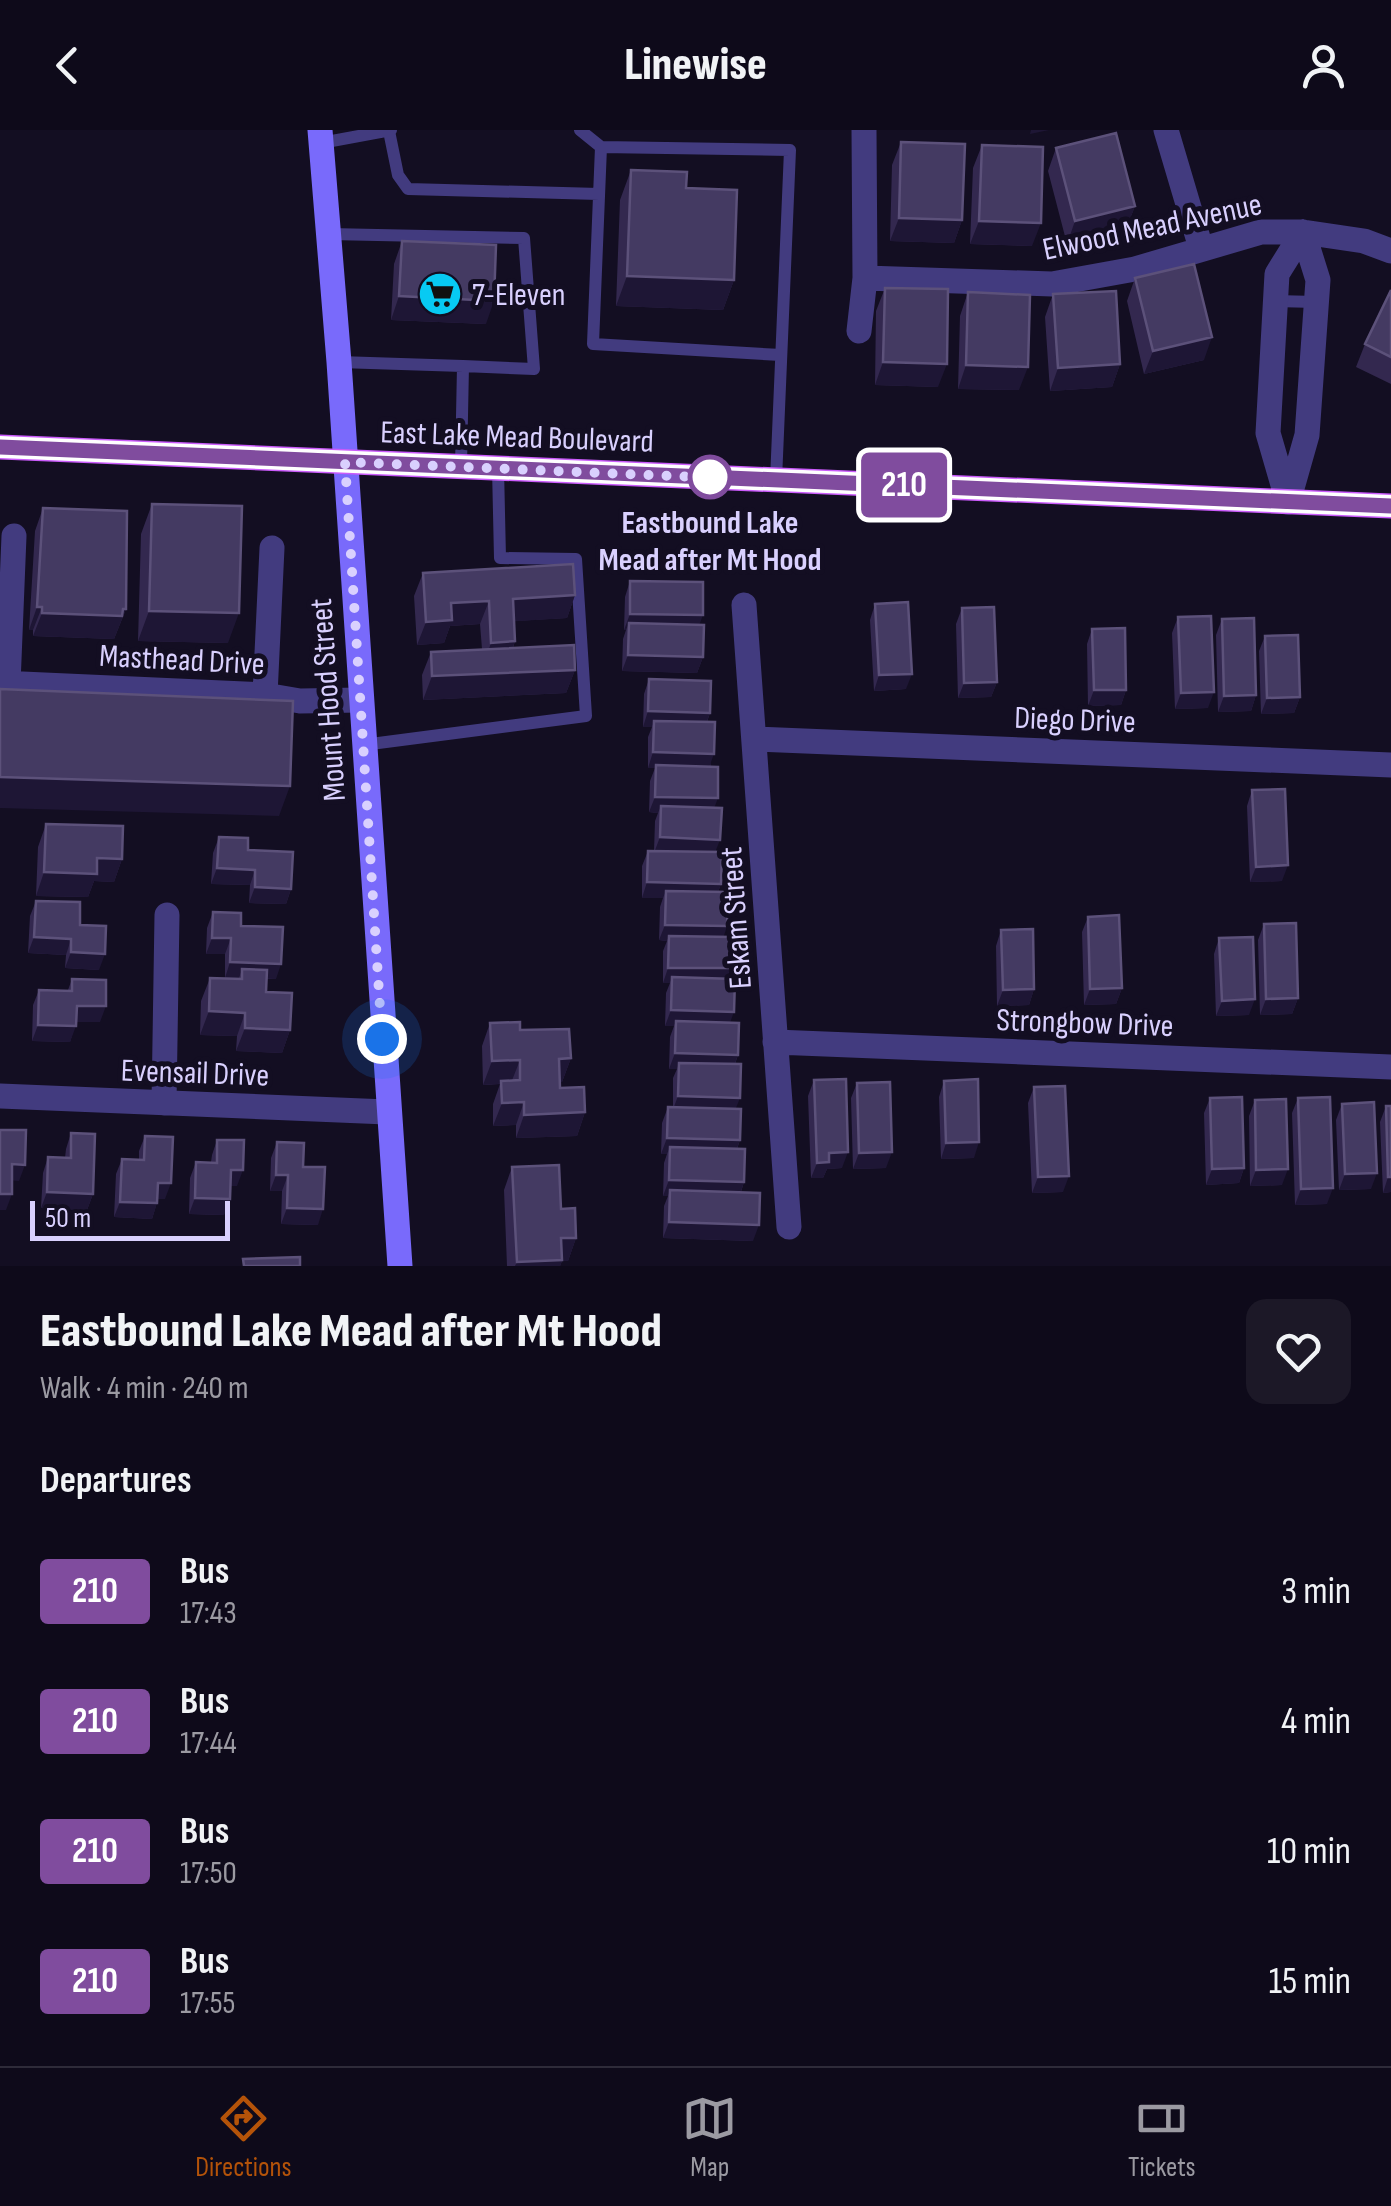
<!DOCTYPE html>
<meta charset="utf-8">
<style>
body{margin:0;font-family:"Sofia Sans Condensed",sans-serif;background:#1c1827;color:#f1f3f6;height:100vh;display:flex;flex-direction:column;font-size:38px;white-space:nowrap}
*{box-sizing:border-box;margin:0}
p{font-size:32px;color:#9b9aa2}
.icon{flex:none;width:55px;height:55px;fill:none;stroke:currentColor;stroke-width:2;stroke-linecap:round;stroke-linejoin:round}
.map{position:relative;height:1136px;overflow:hidden}
.side{display:flex;flex-direction:column;background:#0e0a1a;flex:1}
.side>*{flex:none}
.badge{padding:0 20px;border-radius:8px;font-size:35px;line-height:65px}
.scale{position:absolute;left:30px;bottom:25px;width:200px;box-sizing:border-box;padding-left:10px;border:5px solid #d9d0fe;border-top:0;font-size:28px;line-height:35px;white-space:nowrap;color:#d9d0fe;-webkit-text-stroke:8px #130e22;paint-order:stroke}
.you{position:absolute;width:50px;height:50px;margin:-25px;border:8px solid #fff;border-radius:50%;background:#1a73e8;box-shadow:0 0 0 15px #1a73e833}
.map>.badge{position:absolute;translate:-50% -50%;box-shadow:0 0 0 5px #fff}
h2{padding:0 40px;font-size:38px;line-height:90px}
.round{display:grid;place-items:center;flex:none;width:105px;height:105px;border-radius:20px;background:#1c1827}
.head{display:flex;align-items:center;justify-content:space-between;height:170px;padding:0 40px}
h1{font-size:48px;font-weight:800;line-height:75px}
ul{padding:0;list-style:none}
li{display:flex;align-items:center;gap:30px;height:130px;padding:0 40px}
li div{flex:1}
li b{display:block;font-size:38px}
li em{font-style:normal}
li .badge{min-width:110px;font-weight:700;text-align:center}
header{display:flex;justify-content:space-between;align-items:center;height:130px;padding:0 40px;background:#0e0a1a;font-size:45px;font-weight:800}
.menu{display:flex;justify-content:space-around;align-items:center;height:140px;border-top:2px solid #2e2b39;background:#0e0a1a;font-size:28px;color:#9b9aa2}
.menu a{display:grid;justify-items:center;gap:5px}
.menu .active{color:#b45309}
.map>svg:first-child{display:block}
.lines{fill:none;stroke-linecap:round;stroke-linejoin:round}
.lane{stroke:#423b7f;stroke-width:12}
.street{stroke:#423b7f;stroke-width:25}
.secondary{stroke:#796afb;stroke-width:25}
.primary{stroke:#ca5bfa;stroke-width:25}
.wall{fill:#33284f}
.shaded-wall{fill:#1e1635}
.building{fill:#443a62;stroke:#5c517a;stroke-width:2.5}
.line-casing{stroke:#fff;stroke-width:22}
.line{stroke:#804c9e;stroke-width:15}
.walk{stroke:#d9d0fe;stroke-width:10;stroke-dasharray:0 18}
.stop-dot{fill:#fff;stroke:#804c9e;stroke-width:5}
.labels{text-anchor:middle;stroke-width:10;stroke-linejoin:round;paint-order:stroke}
.street-label{font-size:32px;fill:#d9d0fe;stroke:#130e22}
.poi-label{font-size:32px;fill:#d9d0fe;stroke:#130e22;text-anchor:start}
.stop-label{font-size:32px;font-weight:bold;fill:#d9d0fe;stroke:#130e22}
</style>
<header><svg class="icon" aria-label="back" viewBox="0 0 24 24"><path d="M15 5l-7 7 7 7"/></svg>Linewise<svg class="icon" aria-label="person" viewBox="0 0 24 24"><circle cx="12" cy="8" r="4"/><path d="M4 21q1-7 8-7t8 7"/></svg></header>
<div class="map">
<svg width="1391" height="1136" viewBox="0 0 1391 1136">
<rect width="100%" height="100%" fill="#130e22"/>
<g class="lines">
<path class="lane" d="M580 0 601 17
M389 1 398 45 408 59 599 64
M321 13 391 0
M329 104 524 108 534 239 463 236
M1275 171 1316 172
M339 232 463 236 461 336
M776 350 790 20 601 17 593 214 781 225
M363 615 586 586 576 429 500 428 498 338"/>
<path class="street" d="M1166 0 1201 118
M865 148 1052 154 1135 139 1261 102H1303L1364 111 1391 121
M859 201 865 148 864 0
M1288 372 1268 303 1277 144 1303 102
M1288 372 1307 305 1318 150 1303 102
M744 475 789 1097
M0 553 265 565 300 571 360 570
M8 554 14 406
M265 565 272 418
M756 609 1391 635
M775 912 1391 937
M0 966 387 982
M164 973 167 785"/>
<path class="secondary" d="M320 0 339 232 400 1136"/>
<path class="primary" d="M0 317 1391 376"/>
</g>
<path class="wall" d="M901 12 962 90 954 113 890 111 892 35Z
M982 15 1032 116 970 114 973 38Z
M1056 18 1135 76 1126 99 1067 114 1048 41Z
M631 40 686 58 734 150 723 180 616 176 620 70Z
M402 111 486 194 391 190 394 134Z
M1135 148 1204 230 1144 244 1127 171Z
M885 158 938 257 875 255 876 181Z
M1391 160V254L1356 237 1365 214Z
M968 162 1019 260 958 259 960 186Z
M1053 164 1120 234 1112 257 1050 261 1045 187Z
M152 374 228 513 138 511 141 404Z
M43 378 126 479 114 509 33 506V500H29L35 401Z
M423 443 575 465 567 488 514 491 515 511 513 518 575 540 566 563 423 570 422 545 431 522 482 519 480 494 450 496 444 513 417 515 414 466Z
M630 451 699 495 703 527 697 543 622 541 623 509 626 500H624L625 467Z
M875 474 906 559 874 561 870 490Z
M962 478 997 552 991 567 958 568 956 494Z
M1178 487 1208 578 1175 579 1172 503Z
M1222 489 1256 565 1251 581 1218 582 1216 505Z
M1092 499 1126 560 1121 575 1088 576 1087 514Z
M1265 506 1300 567 1294 583 1261 584 1259 521Z
M649 549 710 583 707 592 714 678 716 722 721 754 718 762 727 849 730 893 738 925 735 934 736 979 740 1010 737 1019 744 1052 741 1062 753 1111 663 1108 664 1076 668 1066H663L664 1033 667 1024H661L662 993 668 977H673V948L677 939H669L670 907 674 896H665L666 863 670 853H663V821L667 811 659 810 660 777 663 768H642V736L648 721H654L655 691 658 683 649 682 650 651 655 638H648V607L652 597H643L644 564Z
M1252 660 1282 751 1250 752 1247 676Z
M46 694 122 729 114 752 94 751 88 767 36 766 38 717Z
M219 707 248 720 291 759 286 774 249 773 250 755 211 754 213 723Z
M36 771 80 795 99 840 65 838 66 825 28 823 30 786Z
M213 782 241 796 276 849H266V862L290 900 282 923 236 921 237 906 200 905 201 871 210 848H225V824H206L207 798Z
M1088 787 1122 858 1116 874 1084 875 1082 802Z
M1264 794 1298 868 1292 884 1260 885 1258 810Z
M1001 800 1034 859 1029 875 997 876 996 816Z
M1219 808 1249 885 1216 886 1214 824Z
M72 849 100 892H76L70 912 32 911 33 875 39 860H68Z
M490 893 520 900 571 928 562 952H560V958L585 982 577 1006 516 1008V995L493 996V974L500 954 483 955 482 916Z
M814 950 842 1038 827 1039 823 1048H811L808 966Z
M944 951 974 1028 941 1029 939 967Z
M857 953 886 1038 853 1039 851 968Z
M1034 957 1063 1062 1032 1063 1028 973Z
M1210 968 1244 1038 1239 1053 1206 1055 1204 983Z
M1298 968 1327 1074 1295 1075 1292 983Z
M1255 970 1282 1055 1250 1056 1249 986Z
M1342 974 1371 1059 1339 1060 1336 990Z
M1386 976H1391V1062L1383 1063 1380 992Z
M71 1003 93 1064 87 1080 41 1078 43 1043 48 1027 65 1028 66 1019Z
M145 1006 165 1069H158L152 1089 114 1087 116 1044 122 1029H139V1021Z
M217 1010 237 1056H230L224 1085 189 1084 190 1048 196 1032H211L212 1025Z
M277 1012 303 1037 318 1095 281 1094 282 1061H270L271 1028Z
M512 1037 561 1079 576 1108 568 1131H562L560 1136H507L504 1060Z"/>
<path class="shaded-wall" d="M1031 0H1049L1030 4Z
M1135 76 1126 99 1067 114 1075 91Z
M899 88 962 90 954 113 890 111Z
M979 91 1041 93 1032 116 970 114Z
M627 146 734 150 723 180 616 176Z
M399 166 494 171 486 194 391 190Z
M1212 207 1204 230 1144 244 1153 221Z
M883 232 947 234 938 257 875 255Z
M1120 234 1112 257 1050 261 1058 238Z
M966 235 1028 237 1019 260 958 259Z
M575 465 567 488 505 492 513 469Z
M489 471 480 494 450 496 444 513 417 515 426 492 451 473Z
M37 477H42L33 500H29Z
M126 479 114 509 33 506 42 483Z
M149 481 239 483 228 513 138 511Z
M630 484 703 485 697 501 629 493 626 500H624Z
M515 511 507 535 483 536 491 513Z
M628 525 703 527 697 543 622 541Z
M575 540 566 563 423 570 432 546Z
M912 544 906 559 874 561 879 545Z
M997 552 991 567 958 568 964 553Z
M1094 560H1126L1121 575 1088 576Z
M1214 562 1208 578 1175 579 1181 563Z
M1256 565 1251 581 1218 582 1224 566Z
M1300 567 1294 583 1261 584 1267 568Z
M648 581 710 583 704 599 654 591 652 597H643Z
M653 622 714 624 708 640 656 635 655 638H648Z
M0 647 290 656 279 686 0 678Z
M655 667 718 668 712 684 661 676 658 683 649 682Z
M660 707 720 710 714 725 654 723Z
M97 728 122 729 114 752 94 751 88 767 36 766 44 742Z
M1288 735 1282 751 1250 752 1256 737Z
M217 738 255 740 250 755 211 754Z
M647 752 721 754 715 770 666 761 663 768H642Z
M255 757 291 759 286 774 249 773Z
M665 795 727 796 722 812 669 806 667 811 659 810Z
M34 807 71 809 66 825 28 823Z
M212 808H231L225 824H206Z
M71 822 105 824 99 840 65 838Z
M230 832 281 834 276 849 242 848V839L239 848H225Z
M668 838H731L725 854 672 847 670 853H663Z
M1122 858 1116 874 1084 875 1090 859Z
M1034 859 1029 875 997 876 1003 860Z
M1298 868 1292 884 1260 885 1266 869Z
M1255 869 1249 885 1216 886 1222 871Z
M77 876H106L100 892H71Z
M671 880 734 882 728 898 676 891 674 896H665Z
M209 881 245 883 237 906 200 905Z
M38 895 76 896 70 912 32 911Z
M245 898 290 900 282 923 236 921Z
M675 923 738 925 732 941 679 933 677 939H669Z
M571 928 562 952H550L559 929Z
M520 930 511 953 483 955 492 931Z
M678 966 740 968 734 983 672 982Z
M524 972 516 995 493 996 502 973Z
M585 982 577 1006 516 1008 524 985Z
M667 1008 740 1010 734 1026 670 1017 667 1024H661Z
M979 1012 974 1028 941 1029 946 1013Z
M848 1022 842 1038 827 1039 823 1048H811L817 1033 829 1023Z
M892 1022 886 1038 853 1039 859 1023Z
M12 1034 25 1035 19 1051 7 1050Z
M1244 1038 1239 1053 1206 1055 1212 1039Z
M1288 1039 1282 1055 1250 1056 1256 1040Z
M231 1040H243L237 1056H225Z
M1377 1043 1371 1059 1339 1060 1345 1044Z
M276 1045H288L282 1061H270Z
M1069 1046 1063 1062 1032 1063 1038 1047Z
M1388 1047H1391V1062L1383 1063Z
M669 1050 744 1052 739 1067 670 1060 668 1066H663Z
M158 1053H171L165 1069H153Z
M1333 1058 1327 1074 1295 1075 1301 1059Z
M47 1062 93 1064 87 1080 41 1078Z
M0 1064H12L6 1080H0Z
M195 1068 230 1069 224 1085 189 1084Z
M120 1072 157 1073 152 1089 114 1087Z
M287 1078 323 1079 318 1095 281 1094Z
M669 1092 759 1095 753 1111 663 1108Z
M561 1108H576L568 1131H562L560 1136H515L517 1132Z"/>
<path class="building" d="M1116 3 1135 76 1075 91 1056 18Z
M901 12 965 14 962 90 899 88Z
M982 15 1043 17 1041 93 979 91Z
M631 40 687 42 686 58 737 60 734 150 627 146Z
M402 111 496 115 494 171 399 166Z
M1194 134 1212 207 1153 221 1135 148Z
M885 158 948 159 947 234 883 232Z
M1391 160V227L1365 214Z
M1116 161 1120 234 1058 238 1053 164Z
M968 162 1030 165 1028 237 966 235Z
M152 374 242 376 239 483 149 481Z
M43 378 127 381 126 479H123L122 486 42 483V477H37Z
M573 434 575 465 513 469 515 511 491 513 489 471 451 473 452 490 426 492 423 443Z
M630 451 703 452V485L630 484Z
M908 472 912 544 879 545 875 474Z
M994 477 997 552 964 553 962 478Z
M1211 486 1214 562 1181 563 1178 487Z
M1254 488 1256 565 1224 566 1222 489Z
M629 493 704 495 703 527 628 525Z
M1125 498 1126 560H1094L1092 499Z
M1298 505 1300 567 1267 568 1265 506Z
M574 515 575 540 432 546 431 522Z
M649 549 711 551 710 583 648 581Z
M0 559 293 571 290 656 0 647Z
M654 591 715 592 714 624 653 622Z
M656 635 718 637V668L655 667Z
M1285 659 1288 735 1256 737 1252 660Z
M661 676 722 678 720 710 660 707Z
M46 694 123 696 122 729 97 728V744L44 742Z
M219 707 248 708V720L293 722 291 759 255 757V740L217 738Z
M648 721 722 722 721 754 647 752Z
M666 761 728 762 727 796 665 795Z
M36 771 80 772V795L106 796 105 824 71 822V809L34 807Z
M213 782 241 783V796L283 797 281 834 230 832 231 808H212Z
M1119 785 1122 858 1090 859 1088 787Z
M1296 793 1298 868 1266 869 1264 794Z
M1033 799 1034 859 1003 860 1001 800Z
M669 806 732 807 731 838H668Z
M1253 807 1255 869 1222 871 1219 808Z
M242 839 267 840 266 862 292 863 290 900 245 898V883L209 881 210 848 242 849Z
M672 847 735 849 734 882 671 880Z
M72 849 106 850V876H77L76 896 38 895 39 860 72 861Z
M676 891 739 893 738 925 675 923Z
M520 892V900L569 899 571 928 559 929 560 958 584 957 585 982 524 985V972L502 973 501 951 520 950V930L492 931 490 893Z
M679 933 741 934 740 968 678 966Z
M846 949 848 1022 829 1023V1032L817 1033 814 950Z
M978 949 979 1012 946 1013 944 951Z
M890 952 892 1022 859 1023 857 953Z
M1065 956 1069 1046 1038 1047 1034 957Z
M1242 967 1244 1038 1212 1039 1210 968Z
M1330 967 1333 1058 1301 1059 1298 968Z
M1286 969 1288 1039 1256 1040 1255 970Z
M1374 972 1377 1043 1345 1044 1342 974Z
M1386 976H1391V1047H1388Z
M668 977 741 979 740 1010 667 1008Z
M0 1000H26L25 1035 12 1034V1064H0Z
M71 1003 95 1004 93 1064 47 1062 48 1027 71 1028Z
M145 1006 173 1007 171 1053H158L157 1073 120 1072 122 1029 144 1030Z
M217 1010H244L243 1040H231L230 1069 195 1068 196 1032 217 1033Z
M277 1012 304 1013 303 1037H325L323 1079 287 1078 288 1045H276Z
M670 1017 745 1019 744 1052 669 1050Z
M559 1035 561 1079 575 1078 576 1108H561L562 1130 517 1132 512 1037Z
M670 1060 760 1063 759 1095 669 1092Z
M300 1127V1136H244L243 1129Z"/>
<g class="lines">
<g class="line-casing">
<path id="line" d="M0 317 1391 376"/>
</g>
<use href="#line" class="line"/>
<path class="walk" d="M382 909 345 332 719 348 710 347"/>
</g>
<defs>
<g id="supermarket-disc" transform="scale(2.25)"><circle r="9.5" fill="#07caf3" stroke="#130e22"/><path d="M-6-5.5h2.5l.6 2H6L4.5 2H-2.5L-4.4-4H-6ZM-1.5 3.2a1.3 1.3 0 1 0 .1 0ZM3 3.2a1.3 1.3 0 1 0 .1 0Z" fill="#111"/></g>
</defs>
<g fill-rule="evenodd">
<use href="#supermarket-disc" x="440" y="164"/>
</g>
<circle class="stop-dot" cx="710" cy="347" r="20"/>
<g class="labels">
<g class="street-label">
<text transform="translate(1152 96) rotate(-12)" y="11">Elwood Mead Avenue</text>
<text transform="translate(517 306) rotate(2)" y="11">East Lake Mead Boulevard</text>
<text transform="translate(182 529) rotate(3)" y="11">Masthead Drive</text>
<text transform="translate(327 570) rotate(-94)" y="11">Mount Hood Street</text>
<text transform="translate(1075 589) rotate(2)" y="11">Diego Drive</text>
<text transform="translate(735 788) rotate(-94)" y="11">Eskam Street</text>
<text transform="translate(1085 892) rotate(2)" y="11">Strongbow Drive</text>
<text transform="translate(195 942) rotate(2)" y="11">Evensail Drive</text>
</g>
<g class="poi-label">
<text x="472" y="175">7-Eleven</text>
</g>
<g class="stop-label">
<text x="710" y="403">Eastbound Lake<tspan x="710" dy="37">Mead after Mt Hood</tspan></text>
</g>
</g>
</svg>
<div class="scale">50 m</div>
<div class="you" style="left:382px;top:909px"></div>
<b class="badge" style="left:904px;top:355px;background:#804c9e;color:#fff">210</b>
</div>
<section class="side">
<div class="head"><div><h1>Eastbound Lake Mead after Mt Hood</h1><p>Walk · 4 min · 240 m</p></div><a class="round"><svg class="icon" aria-label="heart" viewBox="0 0 24 24"><path d="M12 20l-8-8c-3-5 5-10 8-4 3-6 11-1 8 4z"/></svg></a></div>
<h2>Departures</h2>
<ul>
<li><span class="badge" style="background:#804c9e;color:#fff">210</span><div><b>Bus</b><p>17:43</p></div><em>3 min</em></li>
<li><span class="badge" style="background:#804c9e;color:#fff">210</span><div><b>Bus</b><p>17:44</p></div><em>4 min</em></li>
<li><span class="badge" style="background:#804c9e;color:#fff">210</span><div><b>Bus</b><p>17:50</p></div><em>10 min</em></li>
<li><span class="badge" style="background:#804c9e;color:#fff">210</span><div><b>Bus</b><p>17:55</p></div><em>15 min</em></li>
</ul>
</section>
<nav class="menu">
<a class="active"><svg class="icon" aria-label="directions" viewBox="0 0 24 24"><path d="M12 3l9 9-9 9-9-9zM9 14v-3h6M13 9l2 2-2 2"/></svg>Directions</a>
<a><svg class="icon" aria-label="map" viewBox="0 0 24 24"><path d="M3 6l6-2 6 2 6-2v14l-6 2-6-2-6 2zM9 4v14M15 6v14"/></svg>Map</a>
<a><svg class="icon" aria-label="tickets" viewBox="0 0 24 24"><path d="M3 7h18v10H3zM15 7v10"/></svg>Tickets</a>
</nav>
